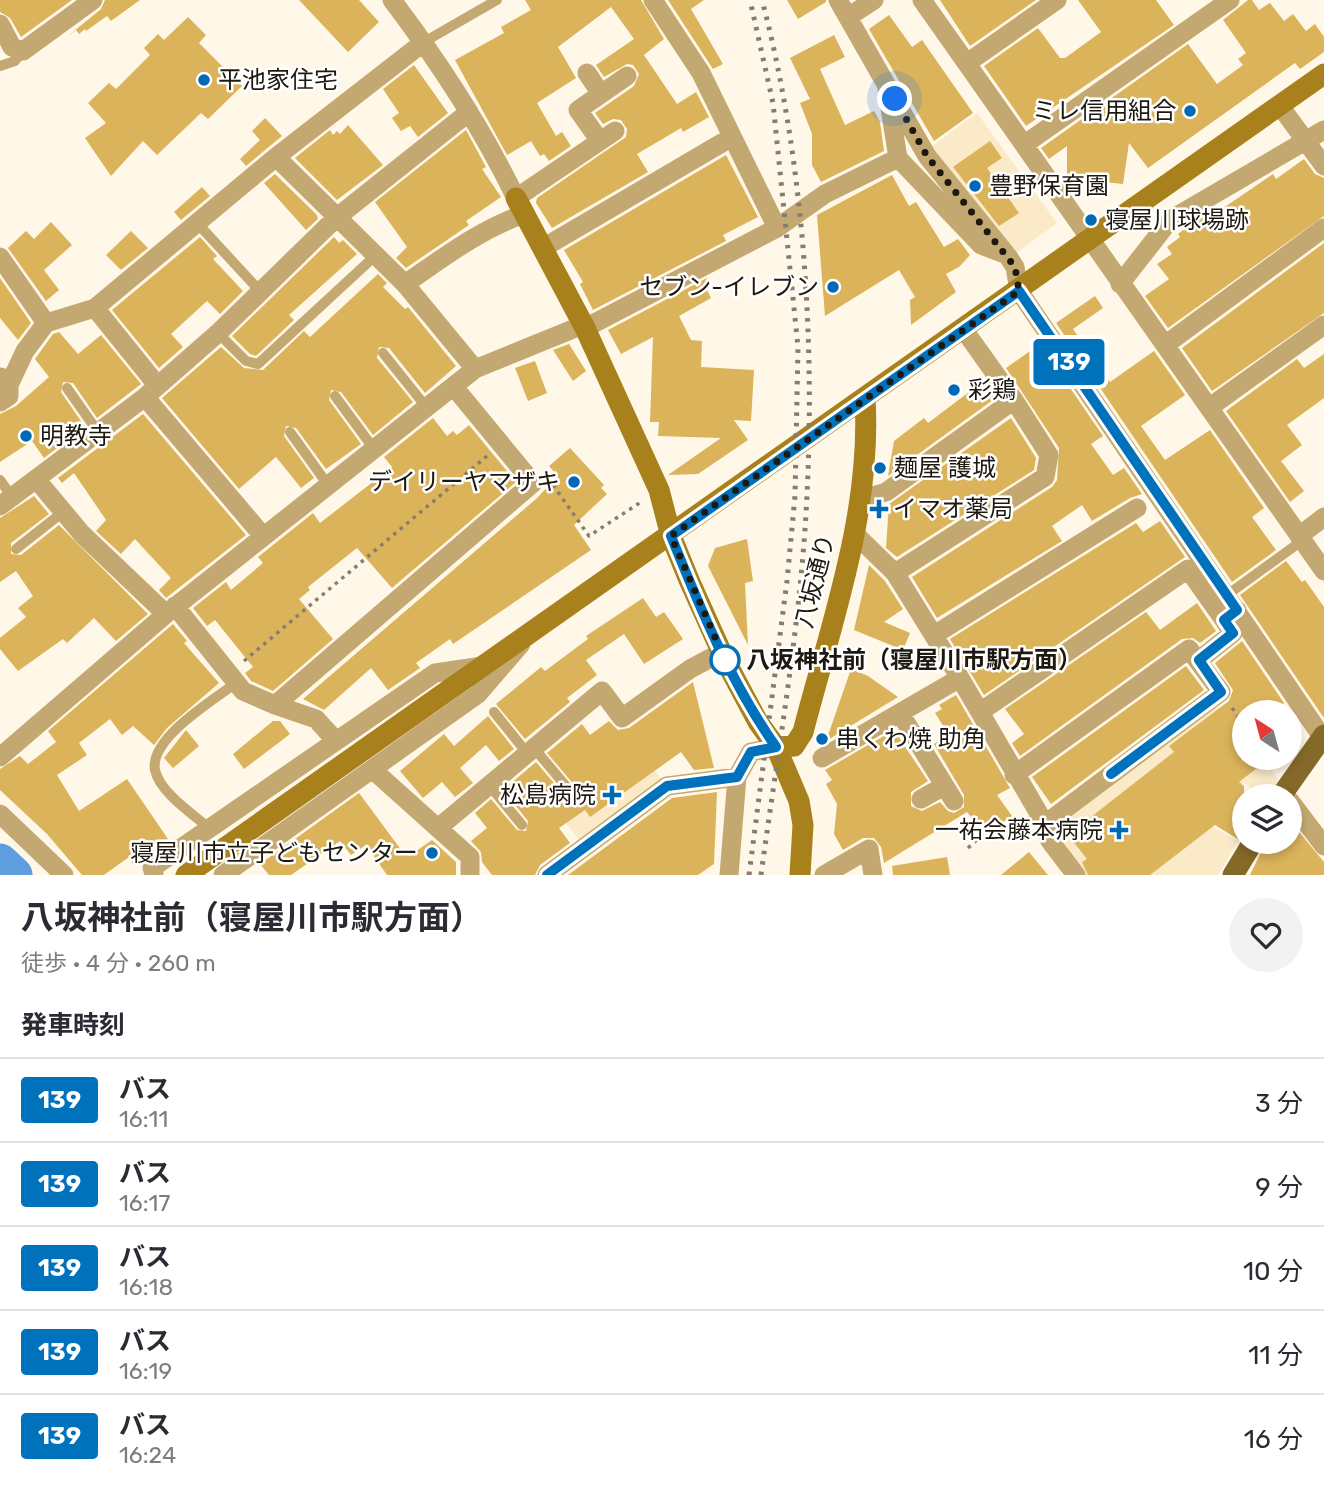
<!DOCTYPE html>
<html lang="ja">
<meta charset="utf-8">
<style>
body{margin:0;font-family:Rubik,"Noto Sans JP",sans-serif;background:#f2f2f3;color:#2b2b33;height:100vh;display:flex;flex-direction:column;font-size:26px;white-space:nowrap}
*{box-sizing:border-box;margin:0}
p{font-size:23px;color:#7c7c81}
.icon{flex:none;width:38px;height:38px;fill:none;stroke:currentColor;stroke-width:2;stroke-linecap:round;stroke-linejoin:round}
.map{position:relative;height:875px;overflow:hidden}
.details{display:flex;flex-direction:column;background:#fff;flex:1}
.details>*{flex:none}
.badge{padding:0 14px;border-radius:5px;font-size:24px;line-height:46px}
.needle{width:46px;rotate:324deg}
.tools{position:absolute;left:1232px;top:700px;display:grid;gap:14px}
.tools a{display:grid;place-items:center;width:70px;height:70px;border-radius:50%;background:#fff;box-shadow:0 4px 10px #0003;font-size:35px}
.you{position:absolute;width:35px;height:35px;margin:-18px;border:5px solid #fff;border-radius:50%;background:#1a73e8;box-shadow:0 0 0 10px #1a73e833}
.map>.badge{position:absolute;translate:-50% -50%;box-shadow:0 0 0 4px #fff}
h2{padding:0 21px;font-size:26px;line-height:63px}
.round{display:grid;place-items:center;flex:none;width:74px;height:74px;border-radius:37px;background:#f2f2f3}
.headline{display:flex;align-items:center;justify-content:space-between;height:119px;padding:0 21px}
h1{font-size:33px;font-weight:700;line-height:52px}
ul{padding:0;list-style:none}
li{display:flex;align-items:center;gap:21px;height:84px;padding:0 21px;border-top:2px solid #e1e1e2}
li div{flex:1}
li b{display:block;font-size:26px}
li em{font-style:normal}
li .badge{min-width:77px;font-weight:700;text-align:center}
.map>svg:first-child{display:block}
.built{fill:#faeac8}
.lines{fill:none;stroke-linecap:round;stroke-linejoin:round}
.river{stroke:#5e9ede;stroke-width:37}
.building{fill:#dbb35b}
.path{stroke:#857f73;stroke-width:3.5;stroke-dasharray:3.5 5;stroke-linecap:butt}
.lane{stroke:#c3a971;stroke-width:10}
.street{stroke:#c3a971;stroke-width:19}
.secondary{stroke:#a8811c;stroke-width:21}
.primary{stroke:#856928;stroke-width:21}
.rail{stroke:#837c71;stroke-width:5;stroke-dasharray:3.5 7;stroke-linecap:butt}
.line-casing{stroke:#fff;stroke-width:16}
.line{stroke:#0072bc;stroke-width:10}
.walk{stroke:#1e1910;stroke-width:7;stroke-dasharray:0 12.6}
.poi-dot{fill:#0069b5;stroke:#fff;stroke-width:2.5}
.stop-dot{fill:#fff;stroke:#0072bc;stroke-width:3.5}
.labels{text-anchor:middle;stroke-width:5;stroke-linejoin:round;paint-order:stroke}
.poi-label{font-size:24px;fill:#1e1910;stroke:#fff;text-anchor:start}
.street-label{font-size:24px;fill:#1e1910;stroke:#fff}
.stop-label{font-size:24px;font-weight:bold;fill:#1e1910;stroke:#fff;text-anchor:start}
</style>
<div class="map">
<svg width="1324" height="875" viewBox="0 0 1324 875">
<rect width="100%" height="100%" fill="#fff7e8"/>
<path class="built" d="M977 113 1057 223 1011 257 931 147Z
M1209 707 1224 708 1244 735V758H1262L1279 780 1270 796H1265L1244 783 1202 821 1238 841 1218 875H1084L1055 837V826Z
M638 747 662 780 579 840 555 808Z"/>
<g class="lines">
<path class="river" d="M0 862 14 875"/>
</g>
<path class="building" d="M0 0H72L21 37 10 18 0 12Z
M105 0H140L111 21 107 16 86 31 85 29 79 34 76 30 68 36 101 9Z
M299 0H359L379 22 348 52Z
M525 0H641L664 39 644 55 677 104 696 92 709 117 683 132 681 128 637 154 648 172 552 228 536 203 537 198 626 137 627 129 621 120 613 119 603 124 595 113 634 86 639 74 633 65 627 64 604 77 596 65 634 39 611 7 558 47 576 78 537 103 556 136 562 132 571 146 549 161 544 154 540 156 531 141 507 155 455 60 504 33 501 27 531 10Z
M668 0H704L691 9 723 64 713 69Z
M787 0H826V2L798 19Z
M940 0H1036L970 46Z
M1078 0H1156L1174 25 1026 126 984 66 1038 28 1060 58H1065L1101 32Z
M1248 0H1252L1259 10 1270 3 1284 21 1293 14 1306 31 1315 24 1324 37V52L1300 69 1295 63 1148 168 1129 143 1123 184 1067 178V146L1049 159 1041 148 1188 44 1217 84 1243 65 1238 59 1246 53 1223 20Z
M889 15 912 47 922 40 973 113 934 141 869 29Z
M188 17 206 35 199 43 242 86 208 119 201 113 157 155 143 141 111 176 85 138 106 123 88 103 109 83 116 89 150 55 144 48 158 34 164 40Z
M834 35 845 57 820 69 845 125 874 111 880 122 884 151 821 182 812 165V134L800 103 810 99 790 58Z
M414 65 448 113 418 137 410 126 401 131 392 118 399 113 383 89Z
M265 118 282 136 246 166 240 159 260 140 252 131Z
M348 125 383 165 337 200 295 158 330 130 333 135 337 131 340 134Z
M466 130 486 167 482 169 501 197 466 221 469 225 406 268 396 258 407 247 375 202Z
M990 141 1002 158 987 168 1019 213 999 226 953 167Z
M726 155 758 217 723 235 726 241 593 310 580 284 583 282 564 250Z
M1304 159 1315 174 1324 178V216L1168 328 1145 296 1169 279 1157 264 1172 254 1167 247 1180 237 1178 234 1207 212 1210 217 1273 174 1276 179Z
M275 174 317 215 318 219 306 230 264 183Z
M892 175 909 206 916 202 944 247 958 239 970 255 959 267 946 274 956 292 911 325 910 300 915 297 899 270 825 316 817 215Z
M202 187 210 196 181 220 174 212Z
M51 222 72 245 44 270 59 290 46 301 8 248 26 231 34 239Z
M131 231 148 248 121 270 106 255Z
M200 237 217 256 213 259 243 291 220 314 207 301 171 334 183 347 159 368 112 310Z
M334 237 339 243 343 240 357 254 289 315 294 320 256 356 250 354 232 336Z
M1324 243V313L1212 391 1182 348Z
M378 274 387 283 383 287 405 309 408 307 456 366 425 393 389 348 379 347 377 358 413 402 373 435 341 392 331 390 329 400 361 444 326 469 296 428 286 426 284 436 314 478 301 488 276 457 239 489 162 398 221 347 244 368 263 370 304 331 310 337Z
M0 278 31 323 18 340 0 318Z
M707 278 711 285 706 288 711 298 679 316 691 340 702 341 701 367 754 370 751 421 734 420 748 440 698 474 668 475 721 438 658 436 659 422H650L653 337 621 354 608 330Z
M1095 296 1103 308 1073 329 1110 382 1154 351 1185 395 1141 426 1165 460 1210 430 1264 508 1252 517 1276 550 1232 582 1056 323Z
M59 332 78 354 101 335 141 384 97 418 73 383 63 382 61 392 85 427 44 458 32 441 0 462V414L16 406 49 377 35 359 53 334Z
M569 344 586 371 573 381 553 350Z
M1040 344 1103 436 1091 444 1113 475 1124 468 1142 494 1130 498 1092 521 1082 505 1052 526 1062 541 937 618 912 577 1052 487 1057 480 1059 448 1006 368Z
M1324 354V398L1287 425 1302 445 1281 461 1304 491 1290 502 1226 411 1297 359 1304 368Z
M535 361 547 393 528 401 515 368Z
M985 380 997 397 888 476 894 441 924 418 928 423Z
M143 414 246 535 166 598 159 590 171 578 135 539 121 554 96 531 106 520 74 473 62 483 58 478Z
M433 418 447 436 453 431 457 435 469 425 516 482 392 588 357 548 308 587 310 590 299 599 333 639 273 691 251 681 245 673 253 667 215 620 207 626 193 608 226 582 231 590 263 563 258 557 313 513 320 523 392 467 384 457Z
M1011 418 1036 458 1034 470 897 557 886 548 889 504Z
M570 448 604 485 601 488 607 494 574 525 591 550 453 644 450 639 416 663 420 668 388 690 371 668 324 710 303 699 536 499 558 476 549 466Z
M34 496 49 514 11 543V554L21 555 59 525 148 614 116 641 94 618 67 643 63 639 18 671 0 649V638L26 617 18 608 33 596 16 571 0 582V518Z
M1160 521 1185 557 984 695 950 639 1136 523 1143 532Z
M747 539 753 581 745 583 748 645 708 566 715 548Z
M1286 561 1302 582 1305 580 1324 607V718L1240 595Z
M869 565 885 581 903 609 884 622 910 633 903 650 854 630Z
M643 598 656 617 664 612 683 639 644 664 624 634 586 660 597 675 567 698 570 702 525 739 496 704 541 667 545 671 588 639 586 636Z
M1197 603 1216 631 1200 643 1193 638 1182 639 1020 756 1012 743 1024 734 1005 709 1146 612 1160 630Z
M173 624 187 641 184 643 219 683 167 728 154 745 133 726 122 735 110 719 79 743 87 755 57 775 79 811 127 779 168 839 133 864 129 857 104 875H82L47 834 0 790V769L20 756 28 764 56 742 48 731Z
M1242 641 1284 703 1270 712H1244V758H1270L1239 782 1244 786V833L1239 840 1215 825 1150 875H1088L1082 862 1087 859 1068 835 1174 752 1169 746 1229 701 1233 690 1215 663Z
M1186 666 1204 690 1051 804 1032 777Z
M851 669 868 676 898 697 826 741Z
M693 682 714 768 694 770 681 752 590 817 585 810 559 828 570 843 540 865 535 875H492L482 862 481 852 471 841 487 828 475 813 491 799 517 830 526 831 528 821 503 790 536 762 565 796 574 797 576 787 547 753 582 724 590 735 609 721 618 730 629 728Z
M956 695 1010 788 997 795 1012 816 985 834 967 812 884 863 881 847 874 838H863L843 850 834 834 837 804 826 784 832 780 825 770 894 730 928 781 911 792V806L922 811 940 802 948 811 954 813 964 807V795L934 744 949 735 935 713 942 709 939 705Z
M488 716 514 749 499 761 486 745 460 768 473 783 455 797 442 782 423 798 400 771 444 734 454 746Z
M273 721H280L290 734 244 769 233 754Z
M186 730 199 746 173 768 164 758Z
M717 792 714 864 698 875H568L672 798Z
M359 793 402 851 405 849 409 856 432 840 456 862V875H387L366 845 351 855 340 841 291 875H269L260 864Z
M1290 821 1324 862V875H1250L1266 842H1290Z
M1029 852 1048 875H1001Z
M947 857 950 875H893L892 866Z"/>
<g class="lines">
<path class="path" d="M553 485 589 536 641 502
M244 661 487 456
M1232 708 1244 725
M1268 758 1277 770
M968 848 983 834"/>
<path class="lane" d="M424 42 497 0
M0 66 15 61 23 51
M198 224 259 290
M218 333 246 361 258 364 376 255
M383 353 427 408
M67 388 98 432
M335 396 374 449
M290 432 328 485
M0 480 12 497
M16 549 63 512
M1227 595 1303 540
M494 712 527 753
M534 748 570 791
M489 785 522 825
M210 829C193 814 160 793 155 770 149 739 213 700 236 683"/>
<path class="street" d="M392 0C439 62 482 128 516 198L615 131
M653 0 701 73 777 228
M838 0 927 156 1006 254
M922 0 1324 571
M848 17 874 0
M0 24 12 47 23 51 93 0
M424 42 276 157 405 284 475 369
M967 63 1057 0
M587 73 601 94
M887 90 898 158
M1280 106 1324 166
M600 141 578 110 627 76
M1025 144 1230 0
M543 248 732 137
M0 257 46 323 95 308
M405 284C444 257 479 230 524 214
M1120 284 1170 220 1324 130
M585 328 777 228 825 194 898 158 981 245 1007 255 1015 267 1019 291 1324 740
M1165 345 1324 228
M9 385 25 351 46 323
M157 385 95 308 276 157
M145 397 263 536
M0 402 9 396V385L1 377
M1210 407 1324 325
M36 479 82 534 166 614
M862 499 886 492 1014 400 964 330
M0 506 145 397 218 333 336 218 469 112
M1299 536 1324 517
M895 573 1045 477 1049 455 1014 400
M175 606 243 691 275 705
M934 635 1137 508
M1199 660 1233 633 1224 620
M960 678 1045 824 1221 692 1189 649 1014 775
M980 712 1188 569 1224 620 1237 610
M900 713 954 801
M336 741 316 719 275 705 533 483 454 387
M0 757 166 614 475 369 583 325
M822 758 960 678 895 573 854 533
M373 770 470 857V875
M921 799 944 786
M1290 801 1324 846
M0 814 64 875
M1045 824 1050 841 1076 875
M438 828 602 691 622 718 690 669 722 652
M154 873 152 868 435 673 483 666
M223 875 478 694 521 644
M547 875 667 786 737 777
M729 875 737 777 751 752 776 747
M824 875 869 849 873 875"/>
<path class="secondary" d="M516 198 585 328 659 490 671 536 689 580 725 660 758 722 776 747 799 801 803 825 800 875
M776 747 794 746 803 732C831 624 872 512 865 398
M186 875 1324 74"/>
<path class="primary" d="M1281 796 1324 735
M1233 875 1253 842"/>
<path class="rail" d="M749 875 787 581 795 496 798 347 773 103 750 0
M761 875C778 749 801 622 807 495 815 336 803 155 762 0"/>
</g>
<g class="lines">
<g class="line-casing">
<path id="line" d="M547 875 667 786 737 777 751 752 776 747C731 683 700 608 671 536L1019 291 1237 610 1224 620 1233 633 1199 660 1221 692 1111 774"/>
</g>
<use href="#line" class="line"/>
<path class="walk" d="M725 660 671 536 1019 291 1015 267 927 156 895 99"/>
</g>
<g class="poi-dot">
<circle cx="204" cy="80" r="7"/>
<circle cx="1190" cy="111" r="7"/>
<circle cx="975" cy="186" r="7"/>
<circle cx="1091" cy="220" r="7"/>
<circle cx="833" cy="287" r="7"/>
<circle cx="954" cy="390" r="7"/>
<circle cx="26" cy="436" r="7"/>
<circle cx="880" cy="468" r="7"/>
<circle cx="574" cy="482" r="7"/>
<path d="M875.5 498.5h7v7h7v7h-7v7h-7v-7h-7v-7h7z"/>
<circle cx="822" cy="739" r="7"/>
<path d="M608.5 784.5h7v7h7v7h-7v7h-7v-7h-7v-7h7z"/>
<path d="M1115.5 819.5h7v7h7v7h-7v7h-7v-7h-7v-7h7z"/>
<circle cx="432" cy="853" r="7"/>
</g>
<circle class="stop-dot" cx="725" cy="660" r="14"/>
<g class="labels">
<g class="poi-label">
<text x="218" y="88">平池家住宅</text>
<text x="1176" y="119" text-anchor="end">ミレ信用組合</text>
<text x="989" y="194">豊野保育園</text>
<text x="1105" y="228">寝屋川球場跡</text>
<text x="819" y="295" text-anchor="end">セブン-イレブン</text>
<text x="968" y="398">彩鶏</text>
<text x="40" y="444">明教寺</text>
<text x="894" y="476">麺屋 護城</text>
<text x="560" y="490" text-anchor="end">デイリーヤマザキ</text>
<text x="893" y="517">イマオ薬局</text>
<text x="836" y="747">串くわ焼 助角</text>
<text x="596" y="803" text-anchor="end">松島病院</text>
<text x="1103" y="838" text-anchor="end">一祐会藤本病院</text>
<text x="418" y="861" text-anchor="end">寝屋川市立子どもセンター</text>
</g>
<g class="street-label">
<text transform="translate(815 581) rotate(-76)" y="8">八坂通り</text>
</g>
<g class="stop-label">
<text x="746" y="668">八坂神社前（寝屋川市駅方面）</text>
</g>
</g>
</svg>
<div class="tools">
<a><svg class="needle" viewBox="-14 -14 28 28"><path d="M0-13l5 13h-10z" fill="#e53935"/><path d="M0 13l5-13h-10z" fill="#7c7c81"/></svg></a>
<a><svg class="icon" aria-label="layers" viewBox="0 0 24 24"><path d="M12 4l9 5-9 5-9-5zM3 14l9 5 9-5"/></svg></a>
</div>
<div class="you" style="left:895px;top:99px"></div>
<b class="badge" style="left:1069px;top:362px;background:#0072bc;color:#fff">139</b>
</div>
<section class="details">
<div class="headline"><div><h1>八坂神社前（寝屋川市駅方面）</h1><p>徒歩 · 4 分 · 260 m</p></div><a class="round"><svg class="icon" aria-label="heart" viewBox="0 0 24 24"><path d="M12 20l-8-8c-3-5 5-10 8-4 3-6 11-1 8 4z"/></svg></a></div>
<h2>発車時刻</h2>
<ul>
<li><span class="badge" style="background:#0072bc;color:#fff">139</span><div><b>バス</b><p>16:11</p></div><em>3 分</em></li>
<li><span class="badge" style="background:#0072bc;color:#fff">139</span><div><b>バス</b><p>16:17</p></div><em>9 分</em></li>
<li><span class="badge" style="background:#0072bc;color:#fff">139</span><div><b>バス</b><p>16:18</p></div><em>10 分</em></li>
<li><span class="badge" style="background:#0072bc;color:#fff">139</span><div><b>バス</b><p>16:19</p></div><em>11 分</em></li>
<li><span class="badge" style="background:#0072bc;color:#fff">139</span><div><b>バス</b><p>16:24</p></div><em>16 分</em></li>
</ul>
</section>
